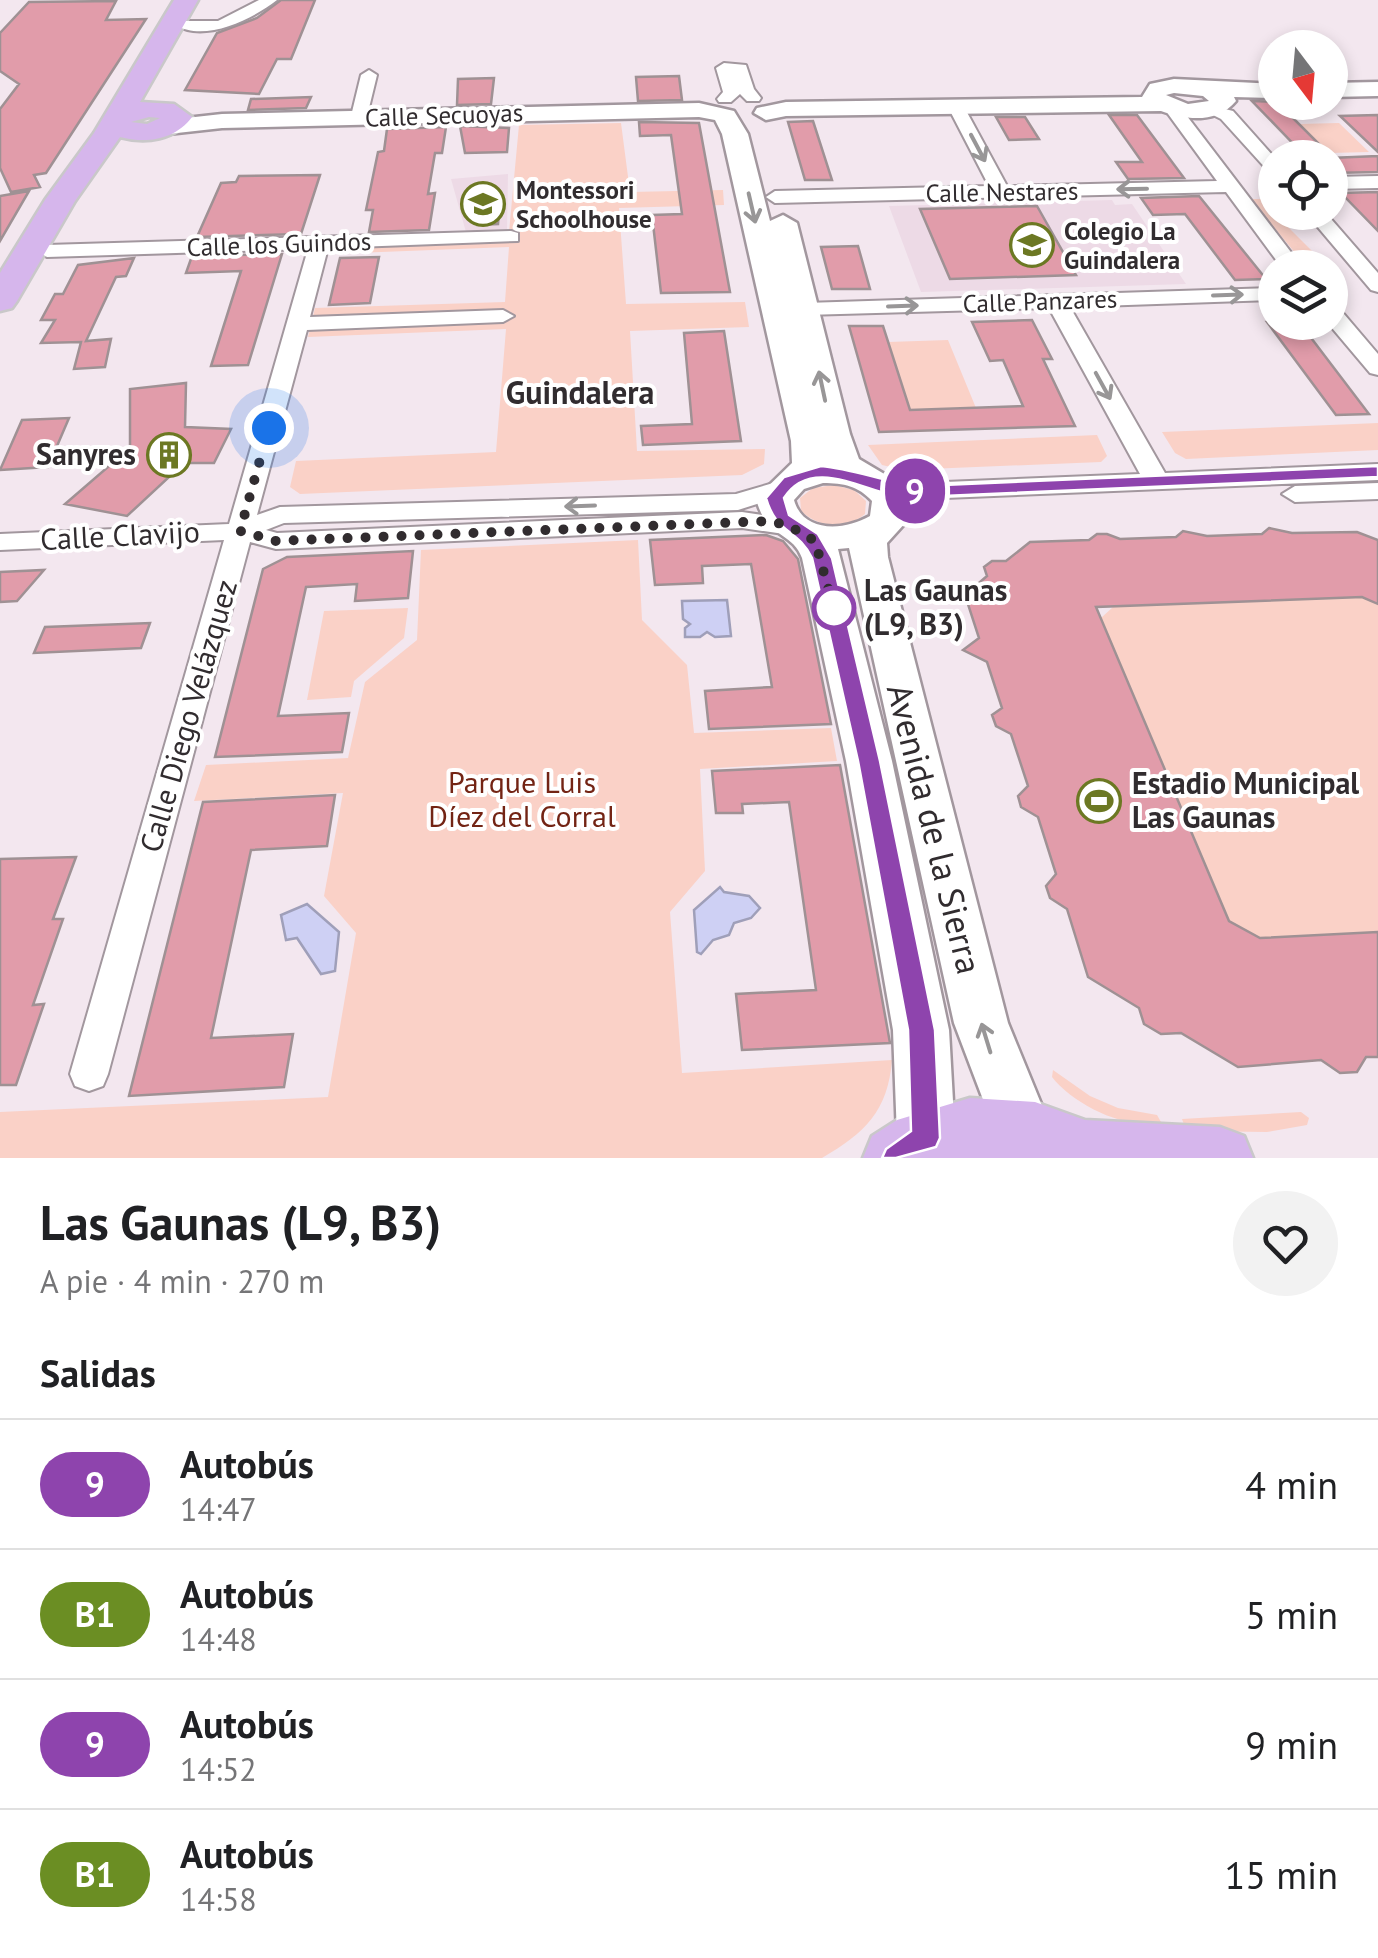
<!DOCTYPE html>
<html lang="es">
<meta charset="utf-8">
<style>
body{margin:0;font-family:"PT Sans",sans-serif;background:#f2f2f2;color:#202124;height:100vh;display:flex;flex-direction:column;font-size:38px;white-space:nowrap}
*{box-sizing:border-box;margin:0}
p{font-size:32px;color:#757577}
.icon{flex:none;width:55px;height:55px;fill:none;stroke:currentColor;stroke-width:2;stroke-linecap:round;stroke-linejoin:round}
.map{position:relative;height:1158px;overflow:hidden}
.panel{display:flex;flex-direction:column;background:#fff;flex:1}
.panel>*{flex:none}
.badge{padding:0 20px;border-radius:32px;font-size:35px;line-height:65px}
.needle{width:65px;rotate:164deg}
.buttons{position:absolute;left:1258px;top:30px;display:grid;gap:20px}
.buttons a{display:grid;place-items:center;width:90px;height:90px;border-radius:50%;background:#fff;box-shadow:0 5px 15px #0003;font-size:50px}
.you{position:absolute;width:50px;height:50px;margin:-25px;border:8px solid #fff;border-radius:50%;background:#1a73e8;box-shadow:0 0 0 15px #1a73e833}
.map>.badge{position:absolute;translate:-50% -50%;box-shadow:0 0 0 5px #fff}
h2{padding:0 40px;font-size:38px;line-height:90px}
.round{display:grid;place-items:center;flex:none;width:105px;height:105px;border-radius:52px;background:#f2f2f2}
.headline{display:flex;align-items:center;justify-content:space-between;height:170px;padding:0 40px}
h1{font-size:48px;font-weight:700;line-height:75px}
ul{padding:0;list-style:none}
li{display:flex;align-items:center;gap:30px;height:130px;padding:0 40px;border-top:2px solid #e0e0e0}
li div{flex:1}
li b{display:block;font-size:38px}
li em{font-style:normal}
li .badge{min-width:110px;font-weight:700;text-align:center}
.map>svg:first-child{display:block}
.built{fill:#eddae6}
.green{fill:#fad1c7}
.water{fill:#ced0f4;stroke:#9f9fb9;stroke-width:2.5}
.building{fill:#e19caa;stroke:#9f9194;stroke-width:2.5}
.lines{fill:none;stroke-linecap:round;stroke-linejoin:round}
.minor-casing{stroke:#a2979e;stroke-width:4}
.secondary-casing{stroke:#a2979e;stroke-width:5}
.primary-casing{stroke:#c9c8c9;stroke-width:5}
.minor{fill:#fff;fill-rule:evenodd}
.secondary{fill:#fff;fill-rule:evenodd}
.primary{fill:#d6b6ec;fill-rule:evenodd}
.oneway{stroke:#989697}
.line{fill:#8e44ad;stroke:#fff;stroke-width:2.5}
.walk{stroke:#312c2f;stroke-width:10;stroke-dasharray:0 18}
.stop-dot{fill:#fff;stroke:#8e44ad;stroke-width:5}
.labels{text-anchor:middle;stroke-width:8;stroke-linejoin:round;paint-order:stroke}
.far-street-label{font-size:25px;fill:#312c2f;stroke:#fff}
.far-poi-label{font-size:25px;font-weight:bold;fill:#312c2f;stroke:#fff;text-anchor:start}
.poi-label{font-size:30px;font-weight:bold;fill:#312c2f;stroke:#fff;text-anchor:end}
.street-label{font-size:30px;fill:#312c2f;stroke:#fff}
.stop-label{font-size:30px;font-weight:bold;fill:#312c2f;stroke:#fff;text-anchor:start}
.park-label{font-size:30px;fill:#732414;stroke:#fff}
.neighbourhood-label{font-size:32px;font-weight:bold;fill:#312c2f;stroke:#fff}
.near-street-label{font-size:35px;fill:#312c2f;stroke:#fff}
</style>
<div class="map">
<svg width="1378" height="1158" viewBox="0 0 1378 1158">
<rect width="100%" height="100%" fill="#f3e7ef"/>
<path class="built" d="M508 174 507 230 466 232 451 179Z
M1112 200 1115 205 1132 204 1186 284 921 292 889 206Z"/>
<path class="green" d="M621 123 630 192 723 190 724 205 619 208 626 304 745 302 749 327 630 331 637 451 765 449 764 464 742 475 300 494 290 487 296 461 496 452 506 329 308 337 315 308 505 302 509 247 330 254 336 237 509 232 519 125Z
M1339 123 1369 152 1329 153 1299 124Z
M1250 199H1270L1275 212 1282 213 1290 222 1284 223 1328 267H1307Z
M948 340 976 408 910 410 888 342Z
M1378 423V450L1186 459 1175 453 1162 432Z
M1097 435 1107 456 1101 462 904 470 882 465 868 445Z
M834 485 854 490 866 501 865 514C847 530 819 528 801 511L800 498 813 488Z
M638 540 642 620 687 665 694 733 831 728 837 761 700 769 705 871 670 912 682 1073 892 1060C888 1111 865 1133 822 1158H0V1112L328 1097 356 933 324 896 343 793 194 801 206 765 348 758 365 682 417 640 421 550Z
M1362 597 1378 604V932L1260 938 1229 921 1101 618 1113 607Z
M408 608 404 638 354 681 351 697 307 700 324 611Z
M1053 1070 1090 1096 1118 1108 1157 1115 1161 1122C1126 1131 1073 1104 1052 1077Z
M1301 1112 1309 1118 1307 1125 1267 1132 1192 1131 1186 1130 1182 1119Z"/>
<path class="water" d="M727 600 731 636 715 637 707 632 700 637H685V628L690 624 683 619 682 601Z
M720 887 724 892 749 896 760 908 751 918 734 923 729 935 713 940 701 954 697 952 694 910Z
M307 904 339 932 335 971 321 974 297 938 286 940 281 915Z"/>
<path class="building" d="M281 0H315L291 59H277L259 94 185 90 217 33 257 18Z
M116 1 106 20 146 19 46 173 34 175 40 187 11 192 0 168V109L19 84 0 71V33L29 2Z
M679 76 682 100 638 101 636 77Z
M494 78 491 104 457 105 458 79Z
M311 97 306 108 248 110 251 99Z
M1252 101 1277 102 1333 158H1307Z
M1109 115H1137L1184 178 1128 179 1116 162H1142Z
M1378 115V152L1340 116Z
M996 117H1025L1039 139 1009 140Z
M813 121 832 180H805L788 122Z
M639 122 699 123 730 292 661 293 652 215 682 214 671 135 640 136Z
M460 126 509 128 507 152 465 153Z
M446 127 442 153H435L428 194 435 193 429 230 369 232 373 210H366L378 152 384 151 387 129Z
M1378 156V172L1330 173V158Z
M320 175 301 234 197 237 221 183 236 182 239 176Z
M29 191 0 241V196Z
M1378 192V231L1341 193Z
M1199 196 1266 279 1235 280 1185 214 1153 215 1141 198Z
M500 199 498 224 477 225 473 202Z
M1037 206 1076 275 950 279 920 209Z
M858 246 870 289H832L821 247Z
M282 254 248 365 211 366 241 271 186 273 192 256Z
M379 257 370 303 329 305 340 258Z
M134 258 126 276 116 277 86 341 111 339 105 367 74 369 81 342 41 343 55 320H41L55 294H63L78 265Z
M1032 320 1052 359H1043L1075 426 879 432 849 326H883L910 410 1023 406 1003 360 990 361 972 322Z
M1267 322H1299L1369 414 1336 415Z
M724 331 741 441 643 445 641 426 692 424 684 333Z
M186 383 185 427 231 429 214 463H184L127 516 65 504 130 448V389Z
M69 418 48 467 0 470 22 420Z
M1269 528 1292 533 1357 532 1378 540V604L1362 597 1096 607 1229 921 1260 938 1378 932V1057H1366L1357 1072 1340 1073 1321 1060 1238 1067 1181 1033 1161 1034 1144 1024 1139 1008 1088 977 1067 909 1050 898 1046 886 1056 874 1038 817 1021 807 1018 796 1028 786 1011 734 996 726 992 715 1002 708 987 662 963 650 979 638 965 595 987 576 984 567 992 561H1006L1030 542 1089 540 1097 534H1107L1120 539 1176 537 1183 531 1207 536 1262 534Z
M766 535 783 541 798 559 831 724 709 729 705 691 772 687 751 564 702 566 703 583 655 585 650 540Z
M413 551 408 598 355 601 357 584 306 587 278 716 349 713 342 752 215 757 263 569 287 557Z
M44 570 17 601 0 602V572Z
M150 623 141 648 34 653 45 627Z
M840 765 890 1043 742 1050 736 994 816 990 789 802 742 804 743 813H716L712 771Z
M335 795 327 846 251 850 211 1038 293 1034 284 1087 129 1096 203 802Z
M76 857 53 919H63L33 1005 44 1004 16 1085H0V859Z"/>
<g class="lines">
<g class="minor-casing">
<path id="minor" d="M259 0H277C253 19 204 43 176 25L183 21H218Z
M724 63 746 65 754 89 761 98 759 101H747L740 94 731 102H719L717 99 723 92 716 68Z
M369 70 377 75 368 112 354 116 352 112 361 75Z
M955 100 963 105 1007 186 1217 181 1163 107 1177 103 1303 268H1282L1226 192 775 203 766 197 775 191 989 186 947 105Z
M1209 105 1233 111 1275 158V173L1269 172 1221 119 1209 113Z
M1378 176V188L1330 189V177Z
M1305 212H1325L1378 273V292L1371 290Z
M511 231 518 233V241L328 248 310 317 503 310 514 316 503 322 307 330 257 515 280 507 736 494 780 481 789 484 793 489 789 494 738 510 284 523 266 530 277 533 742 512 791 519 804 527 791 535 742 528 276 549 250 542 108 1074 103 1086 89 1091 75 1086 70 1074 224 540 0 550V534L229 524 308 249 47 257 37 251 47 245Z
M1275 288V300L1070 307 1165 473 1378 464V480L921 499C900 497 876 498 861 483L865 478 874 475 921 483 1140 474 1049 308 805 315 794 309 805 303Z
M1330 306 1338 307 1378 354V375L1370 373 1327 322Z
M1378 483V499L1295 502 1282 494 1295 486Z"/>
</g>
<g class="secondary-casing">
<path id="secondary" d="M1174 79 1275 84V98L1234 97 1236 101C1217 124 1186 120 1161 111L786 116 766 120 754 113 757 108 786 102 1142 97 1150 84ZM1174 93 1203 96 1209 101 1188 104 1166 95Z
M1378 82V96L1330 97V83Z
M699 103 734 111 748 134 770 221 783 215 797 223 850 434 859 459 891 478 910 501 907 521 887 543 888 557 1008 1023 1051 1128 1043 1147 1022 1154 1001 1147 954 1023 849 548 838 549 892 761 949 1030 955 1137 947 1156H905L897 1137 893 1030 846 761 802 558C792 531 765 538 756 498L792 463 791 441 722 134 715 120 699 117 222 128 168 134 156 127 168 120 222 114ZM823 483C844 483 858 486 872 501L870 516C844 531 803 533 794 500L804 489Z"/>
</g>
<g class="primary-casing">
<path id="primary" d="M174 0H198L140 102 174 104 192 117C175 140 146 144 120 137L75 201 17 301 12 308 0 311V273L45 200 94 133ZM149 117 160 118 147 124 131 122Z
M970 1098 1035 1102 1085 1120 1220 1127 1244 1136 1253 1158H863L872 1136 897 1120Z"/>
</g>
<use href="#minor" class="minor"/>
<use href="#secondary" class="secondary"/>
<use href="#primary" class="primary"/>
</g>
<defs><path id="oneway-shaft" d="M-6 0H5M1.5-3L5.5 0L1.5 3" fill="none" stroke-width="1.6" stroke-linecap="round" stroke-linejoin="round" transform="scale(2.5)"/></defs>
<g class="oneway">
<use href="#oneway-shaft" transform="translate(978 148) rotate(62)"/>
<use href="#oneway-shaft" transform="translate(1132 189) rotate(179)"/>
<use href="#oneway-shaft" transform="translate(752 208) rotate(77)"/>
<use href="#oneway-shaft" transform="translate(1228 295) rotate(-2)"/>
<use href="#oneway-shaft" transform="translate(903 306) rotate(-2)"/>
<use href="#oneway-shaft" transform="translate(822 386) rotate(-102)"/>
<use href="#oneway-shaft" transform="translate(1103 386) rotate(61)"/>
<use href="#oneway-shaft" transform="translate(580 506) rotate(178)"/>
<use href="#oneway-shaft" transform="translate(986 1038) rotate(-107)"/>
</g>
<path class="line" d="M821 466C856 469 886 483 920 486L1378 466V477L920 497C910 496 898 496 888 494 856 486 809 459 784 498L789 515 818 534 832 558 880 761 935 1030 940 1138 936 1147 896 1158H882L886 1149 911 1131 908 1030 858 761 812 558C797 528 776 534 766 498L784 477Z"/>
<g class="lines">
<path class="walk" d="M269 428 240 531 276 541 771 521 791 527 815 541 836 616 834 608"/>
</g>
<defs>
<g id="school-ring" transform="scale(2.25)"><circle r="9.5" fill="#fff" stroke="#6c7823" stroke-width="1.5"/><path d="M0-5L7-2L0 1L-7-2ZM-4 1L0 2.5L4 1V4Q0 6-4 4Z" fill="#6c7823"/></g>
<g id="building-ring" transform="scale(2.25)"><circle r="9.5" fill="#fff" stroke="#6c7823" stroke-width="1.5"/><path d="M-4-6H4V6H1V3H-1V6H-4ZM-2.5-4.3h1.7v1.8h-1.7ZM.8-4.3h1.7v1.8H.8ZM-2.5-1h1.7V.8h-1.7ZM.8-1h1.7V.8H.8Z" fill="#6c7823"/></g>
<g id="stadium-ring" transform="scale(2.25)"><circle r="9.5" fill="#fff" stroke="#6c7823" stroke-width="1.5"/><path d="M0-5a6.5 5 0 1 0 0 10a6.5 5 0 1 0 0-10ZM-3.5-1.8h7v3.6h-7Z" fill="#6c7823"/></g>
</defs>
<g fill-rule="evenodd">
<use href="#school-ring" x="483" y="204"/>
<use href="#school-ring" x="1032" y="245"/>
<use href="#building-ring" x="169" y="455"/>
<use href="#stadium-ring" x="1099" y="801"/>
</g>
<circle class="stop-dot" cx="834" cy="608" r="20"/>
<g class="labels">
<g class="far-street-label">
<text transform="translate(444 115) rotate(-2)" y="9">Calle Secuoyas</text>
<text transform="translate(1002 192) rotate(-1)" y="9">Calle Nestares</text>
<text transform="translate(279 244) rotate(-2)" y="9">Calle los Guindos</text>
<text transform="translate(1040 301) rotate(-2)" y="9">Calle Panzares</text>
</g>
<g class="far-poi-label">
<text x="516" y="199">Montessori<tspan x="516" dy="29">Schoolhouse</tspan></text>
<text x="1064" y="240">Colegio La<tspan x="1064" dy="29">Guindalera</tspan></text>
</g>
<g class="poi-label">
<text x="136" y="465">Sanyres</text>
<text x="1132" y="794" text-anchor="start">Estadio Municipal<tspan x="1132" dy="34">Las Gaunas</tspan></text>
</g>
<g class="street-label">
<text transform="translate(120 536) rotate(-3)" y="10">Calle Clavijo</text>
<text transform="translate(189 716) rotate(-74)" y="10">Calle Diego Velázquez</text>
</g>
<g class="stop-label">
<text x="864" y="601">Las Gaunas<tspan x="864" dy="34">(L9, B3)</tspan></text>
</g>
<g class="park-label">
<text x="522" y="793">Parque Luis<tspan x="522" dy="34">Díez del Corral</tspan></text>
</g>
<g class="neighbourhood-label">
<text x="580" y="404">Guindalera</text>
</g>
<g class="near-street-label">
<text transform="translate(934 829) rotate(76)" y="12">Avenida de la Sierra</text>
</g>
</g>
</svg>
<div class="buttons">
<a><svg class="needle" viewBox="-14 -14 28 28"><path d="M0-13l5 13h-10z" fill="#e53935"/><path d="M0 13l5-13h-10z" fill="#757577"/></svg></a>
<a><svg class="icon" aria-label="locate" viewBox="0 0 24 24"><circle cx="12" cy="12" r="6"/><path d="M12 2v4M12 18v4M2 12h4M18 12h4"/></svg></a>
<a><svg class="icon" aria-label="layers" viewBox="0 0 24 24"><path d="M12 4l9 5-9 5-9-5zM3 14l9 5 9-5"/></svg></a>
</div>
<div class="you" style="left:269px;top:428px"></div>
<b class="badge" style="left:915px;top:491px;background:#8e44ad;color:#fff">9</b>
</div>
<section class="panel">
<div class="headline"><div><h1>Las Gaunas (L9, B3)</h1><p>A pie · 4 min · 270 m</p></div><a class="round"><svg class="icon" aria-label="heart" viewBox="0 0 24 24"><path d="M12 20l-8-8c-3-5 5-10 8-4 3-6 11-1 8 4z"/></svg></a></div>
<h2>Salidas</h2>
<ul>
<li><span class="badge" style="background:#8e44ad;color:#fff">9</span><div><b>Autobús</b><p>14:47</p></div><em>4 min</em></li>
<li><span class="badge" style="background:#6b8e23;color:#fff">B1</span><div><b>Autobús</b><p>14:48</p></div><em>5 min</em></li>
<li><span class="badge" style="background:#8e44ad;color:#fff">9</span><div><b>Autobús</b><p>14:52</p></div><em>9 min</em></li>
<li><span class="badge" style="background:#6b8e23;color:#fff">B1</span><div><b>Autobús</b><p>14:58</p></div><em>15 min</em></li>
</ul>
</section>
